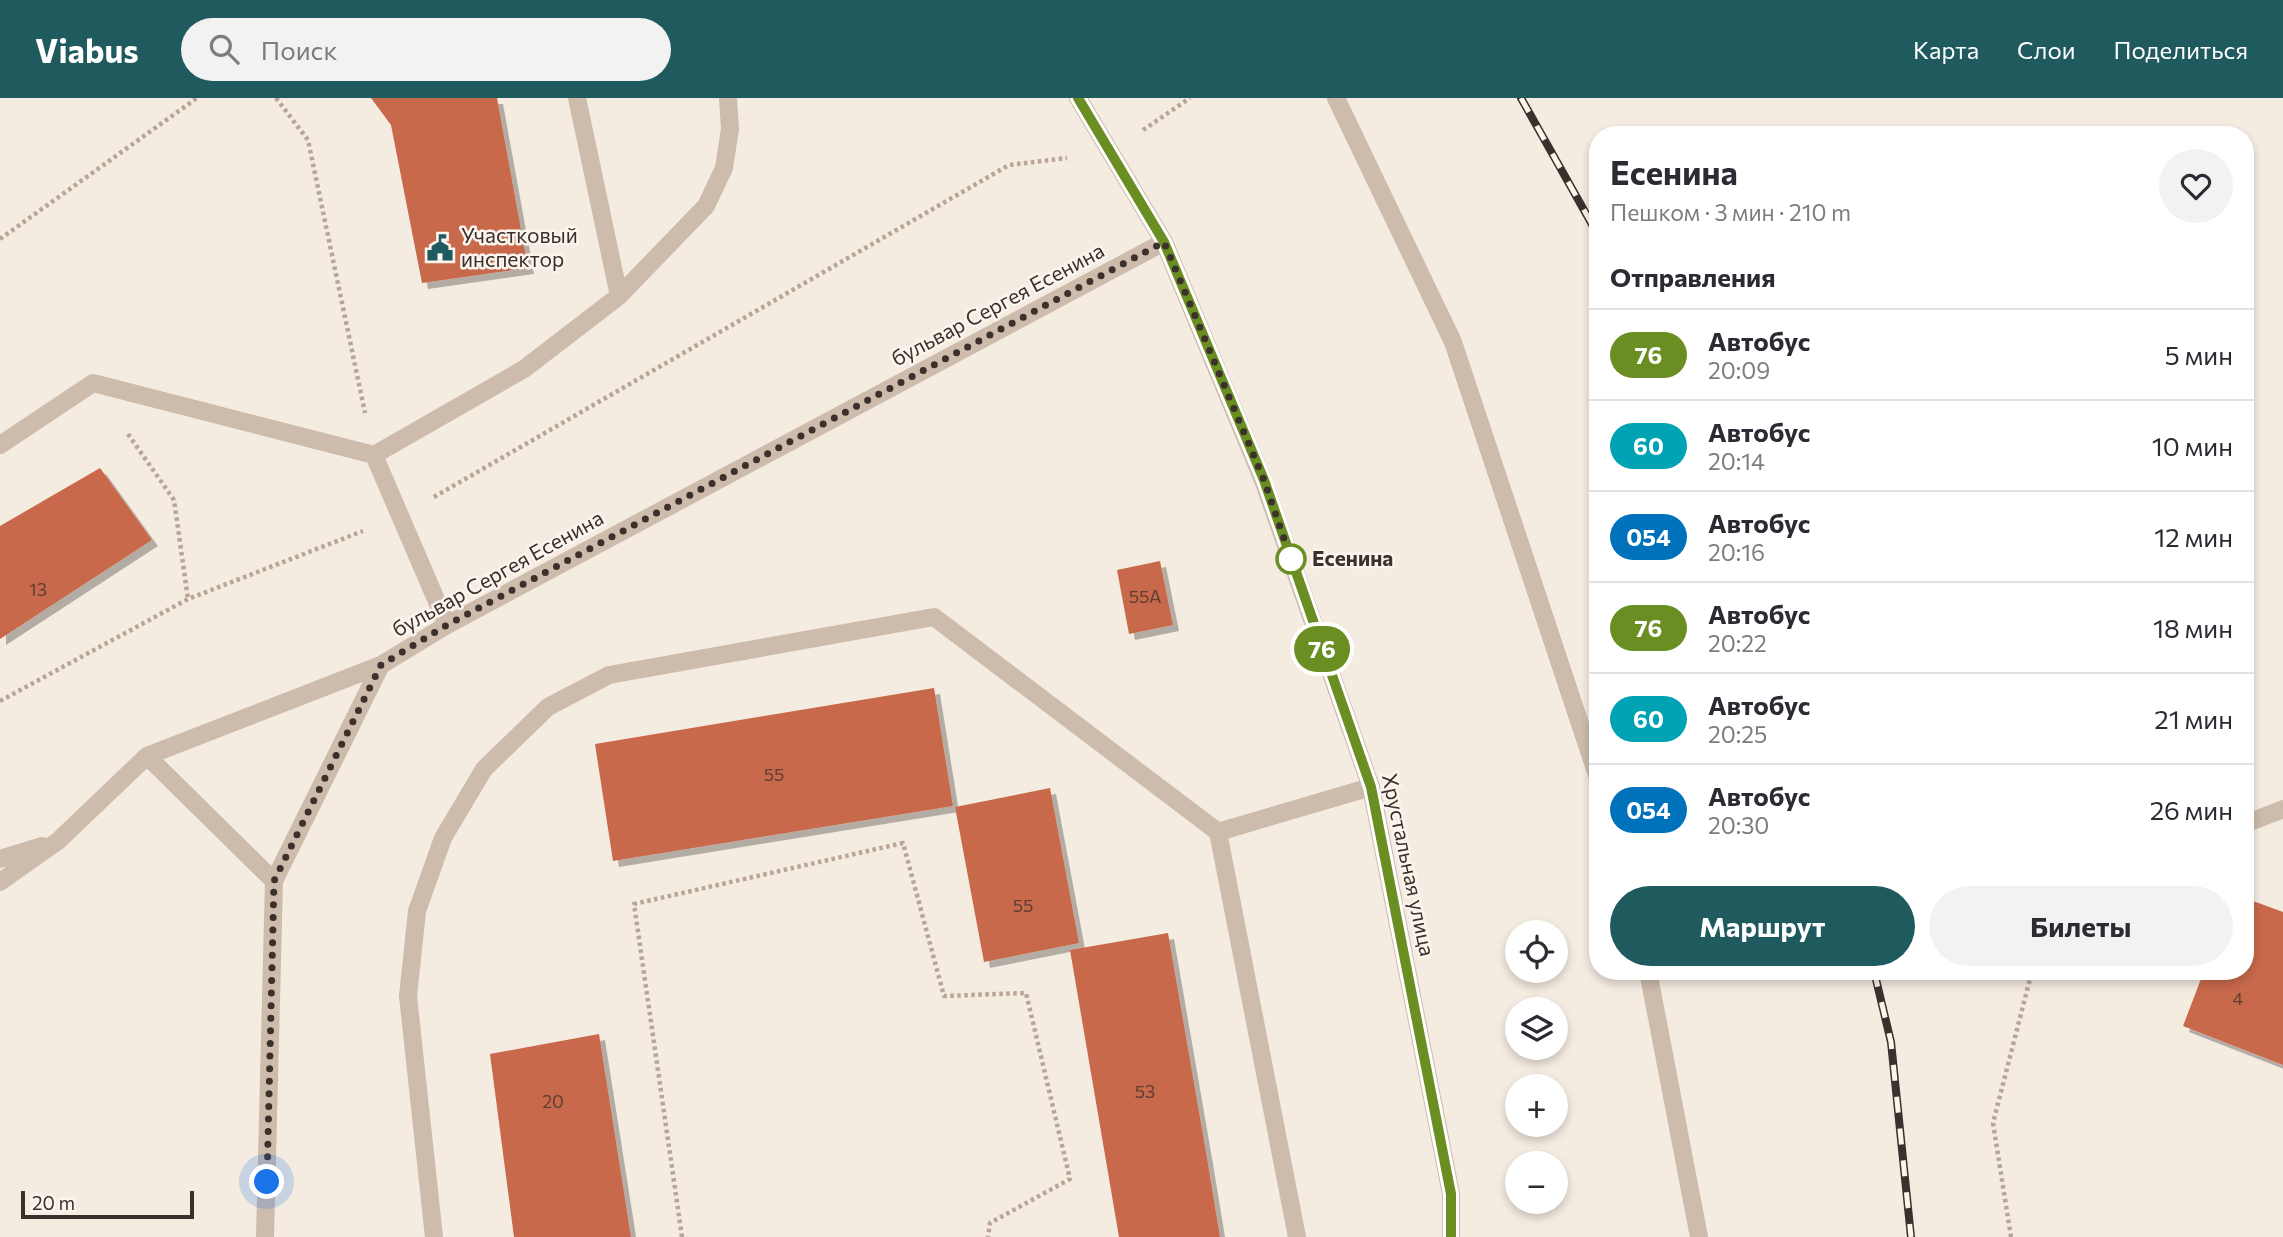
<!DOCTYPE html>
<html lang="ru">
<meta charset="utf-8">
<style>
body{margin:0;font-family:Commissioner,sans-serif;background:#f2f2f3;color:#2b2b33;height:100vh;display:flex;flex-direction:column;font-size:26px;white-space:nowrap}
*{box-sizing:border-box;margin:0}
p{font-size:23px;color:#7c7c81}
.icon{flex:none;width:38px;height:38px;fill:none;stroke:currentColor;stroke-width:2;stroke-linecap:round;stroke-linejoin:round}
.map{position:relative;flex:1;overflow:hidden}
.panel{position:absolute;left:1589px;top:28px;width:665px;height:854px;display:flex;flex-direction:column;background:#fff;border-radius:28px;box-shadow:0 4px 10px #0003}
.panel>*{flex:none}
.badge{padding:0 14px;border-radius:23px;font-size:24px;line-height:46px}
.fabs{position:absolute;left:1505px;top:822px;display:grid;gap:14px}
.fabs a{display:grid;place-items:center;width:63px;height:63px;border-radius:50%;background:#fff;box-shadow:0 4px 10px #0003;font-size:35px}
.scale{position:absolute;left:21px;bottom:18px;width:173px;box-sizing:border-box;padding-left:7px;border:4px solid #3b302b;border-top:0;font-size:19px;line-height:24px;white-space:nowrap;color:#3b302b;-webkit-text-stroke:5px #fbf5ee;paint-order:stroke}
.you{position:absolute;width:35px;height:35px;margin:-18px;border:5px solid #fff;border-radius:50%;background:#1a73e8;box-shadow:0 0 0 10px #1a73e833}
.map>.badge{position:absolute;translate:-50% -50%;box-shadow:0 0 0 4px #fff}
h2{padding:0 21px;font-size:26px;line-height:63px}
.round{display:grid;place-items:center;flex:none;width:74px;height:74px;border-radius:37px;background:#f2f2f3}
.summary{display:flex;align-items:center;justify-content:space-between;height:119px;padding:0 21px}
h1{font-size:33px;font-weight:700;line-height:52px}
.primary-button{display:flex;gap:14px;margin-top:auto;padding:14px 21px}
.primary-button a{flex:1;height:80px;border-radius:42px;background:#1f5a5e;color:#fff;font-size:28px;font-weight:700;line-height:80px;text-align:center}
.primary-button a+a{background:#f2f2f3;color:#2b2b33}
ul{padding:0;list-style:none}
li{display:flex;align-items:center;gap:21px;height:91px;padding:0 21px;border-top:2px solid #e1e1e2}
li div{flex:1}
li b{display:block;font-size:26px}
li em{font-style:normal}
li .badge{min-width:77px;font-weight:700;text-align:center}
header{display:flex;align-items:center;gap:42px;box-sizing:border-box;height:98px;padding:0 35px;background:#1f5a5e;color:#fff}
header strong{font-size:33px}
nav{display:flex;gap:38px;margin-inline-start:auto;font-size:24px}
.search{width:490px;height:63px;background:#f2f2f3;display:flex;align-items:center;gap:18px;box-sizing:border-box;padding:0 24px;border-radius:38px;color:#7c7c81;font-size:26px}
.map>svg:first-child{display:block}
.building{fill:#c8694b;filter:url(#shadow)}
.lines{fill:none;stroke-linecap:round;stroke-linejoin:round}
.path{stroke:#b9a596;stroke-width:4.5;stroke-dasharray:3.5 3.5;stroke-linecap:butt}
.service{stroke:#cdbbac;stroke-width:18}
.minor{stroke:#cdbbac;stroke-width:18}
.tertiary{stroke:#cdbbac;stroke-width:18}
.rail-casing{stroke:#3b302b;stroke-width:8}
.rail{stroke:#fbf5ee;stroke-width:5;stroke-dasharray:16;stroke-linecap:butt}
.line-casing{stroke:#fff;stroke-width:16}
.line{stroke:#6b8e23;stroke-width:10}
.walk{stroke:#3b302b;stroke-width:7;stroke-dasharray:0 12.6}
.stop-dot{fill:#fff;stroke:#6b8e23;stroke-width:3.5}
.labels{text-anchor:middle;stroke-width:5;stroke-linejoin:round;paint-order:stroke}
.number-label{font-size:18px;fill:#5e3e33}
.poi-label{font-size:21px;fill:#3b302b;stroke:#fbf5ee;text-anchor:start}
.street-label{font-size:21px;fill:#3b302b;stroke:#fbf5ee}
.stop-label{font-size:21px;font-weight:bold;fill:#3b302b;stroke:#fbf5ee;text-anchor:start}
</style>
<header>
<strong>Viabus</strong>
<div class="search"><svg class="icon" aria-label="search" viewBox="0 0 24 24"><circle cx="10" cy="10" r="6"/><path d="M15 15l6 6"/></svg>Поиск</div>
<nav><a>Карта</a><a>Слои</a><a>Поделиться</a></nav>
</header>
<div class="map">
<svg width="2283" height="1139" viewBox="0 0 2283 1139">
<defs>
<filter id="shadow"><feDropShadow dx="6" dy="6" stdDeviation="0" flood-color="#0004"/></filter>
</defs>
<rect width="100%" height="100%" fill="#f4ebe1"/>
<path class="building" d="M371 0H497L528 170 422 185 391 27Z
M100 370 152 442 0 541V428Z
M1160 463 1173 527 1129 536 1117 472Z
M934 590 953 708 613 763 595 646Z
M1050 690 1079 845 984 864 955 709Z
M2245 800 2283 814V967L2183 928 2204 873H2245Z
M1168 835 1207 1060 1220 1139H1119L1070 852Z
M599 936 631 1139H514L490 956Z"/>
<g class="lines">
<path class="path" d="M276 0 308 42 365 315
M1143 32 1190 0
M0 141 197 0
M128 336 174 402 188 501
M434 399 1009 67 1067 60
M0 603 188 501 363 433
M682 1139 634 806 903 745 944 898 1026 895 1070 1081 990 1125 988 1139
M2011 1139 1993 1025 2032 873"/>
<path class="service" d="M577 0 619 198
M1336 0 1453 244 1598 680
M0 347 93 285 374 357 447 527
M374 357 524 271 619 198 706 108 724 70 730 31 728 0
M2245 726 2283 711
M0 761 42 748
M274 783 147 658 381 567
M0 784 58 743 147 658
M1648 873 1699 1139
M434 1139 408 898 417 813 443 740 484 671 548 609 609 577 934 519 1218 734
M1297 1139 1218 734 1371 689"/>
<path class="minor" d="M265 1139 274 783 381 567 447 527 1164 144"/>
<path class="tertiary" d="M1078 0 1164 144 1263 382 1371 689 1451 1096V1139"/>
<g class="rail-casing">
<path id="rail" d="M1521 0 1598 137
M1874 873 1891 944 1911 1139"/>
</g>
<use href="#rail" class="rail"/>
</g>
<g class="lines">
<g class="line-casing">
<path id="line" d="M1078 0 1164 144 1264 382 1371 689 1451 1096V1139"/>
</g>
<use href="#line" class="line"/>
<path class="walk" d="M267 1084 274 783 381 567 447 527 1164 144 1264 382 1295 473 1291 461"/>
</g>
<defs>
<g id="civic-bare" transform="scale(2.1)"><path d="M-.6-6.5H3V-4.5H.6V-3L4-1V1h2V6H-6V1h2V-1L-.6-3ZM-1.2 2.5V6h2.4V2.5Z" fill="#1f5a5e" stroke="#fbf5ee" stroke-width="2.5" paint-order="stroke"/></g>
</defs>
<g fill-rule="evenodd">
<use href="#civic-bare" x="440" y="150"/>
</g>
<circle class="stop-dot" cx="1291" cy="461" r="14"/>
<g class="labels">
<g class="number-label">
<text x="38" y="498">13</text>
<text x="1145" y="505">55А</text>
<text x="774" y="683">55</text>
<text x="1023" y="814">55</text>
<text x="2238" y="907">4</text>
<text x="1145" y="1000">53</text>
<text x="553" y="1010">20</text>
</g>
<g class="poi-label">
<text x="461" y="145">Участковый<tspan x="461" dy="24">инспектор</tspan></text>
</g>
<g class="street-label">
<text transform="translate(998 207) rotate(-28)" y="7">бульвар Сергея Есенина</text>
<text transform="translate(498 476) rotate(-29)" y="7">бульвар Сергея Есенина</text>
<text transform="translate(1408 767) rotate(78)" y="7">Хрустальная улица</text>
</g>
<g class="stop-label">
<text x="1312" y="468">Есенина</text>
</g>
</g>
</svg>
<div class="fabs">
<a><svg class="icon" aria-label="locate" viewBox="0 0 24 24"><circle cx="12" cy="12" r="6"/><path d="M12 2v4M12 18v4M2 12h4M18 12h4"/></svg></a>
<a><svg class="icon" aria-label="layers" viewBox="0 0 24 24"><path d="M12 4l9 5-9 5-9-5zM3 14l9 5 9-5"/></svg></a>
<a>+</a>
<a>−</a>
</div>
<div class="scale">20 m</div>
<div class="you" style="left:267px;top:1084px"></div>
<b class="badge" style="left:1322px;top:551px;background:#6b8e23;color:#fff">76</b>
<section class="panel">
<div class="summary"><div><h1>Есенина</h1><p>Пешком · 3 мин · 210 m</p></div><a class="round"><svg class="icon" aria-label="heart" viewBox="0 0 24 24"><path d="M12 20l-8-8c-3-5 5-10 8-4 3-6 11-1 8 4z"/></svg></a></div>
<h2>Отправления</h2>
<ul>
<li><span class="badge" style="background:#6b8e23;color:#fff">76</span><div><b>Автобус</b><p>20:09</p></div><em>5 мин</em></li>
<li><span class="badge" style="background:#00a3b4;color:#fff">60</span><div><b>Автобус</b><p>20:14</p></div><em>10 мин</em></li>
<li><span class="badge" style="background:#0072bc;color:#fff">054</span><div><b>Автобус</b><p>20:16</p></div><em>12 мин</em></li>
<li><span class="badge" style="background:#6b8e23;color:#fff">76</span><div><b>Автобус</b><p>20:22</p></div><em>18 мин</em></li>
<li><span class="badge" style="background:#00a3b4;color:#fff">60</span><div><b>Автобус</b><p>20:25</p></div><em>21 мин</em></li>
<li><span class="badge" style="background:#0072bc;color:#fff">054</span><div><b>Автобус</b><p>20:30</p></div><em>26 мин</em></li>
</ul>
<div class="primary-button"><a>Маршрут</a><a>Билеты</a></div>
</section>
</div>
